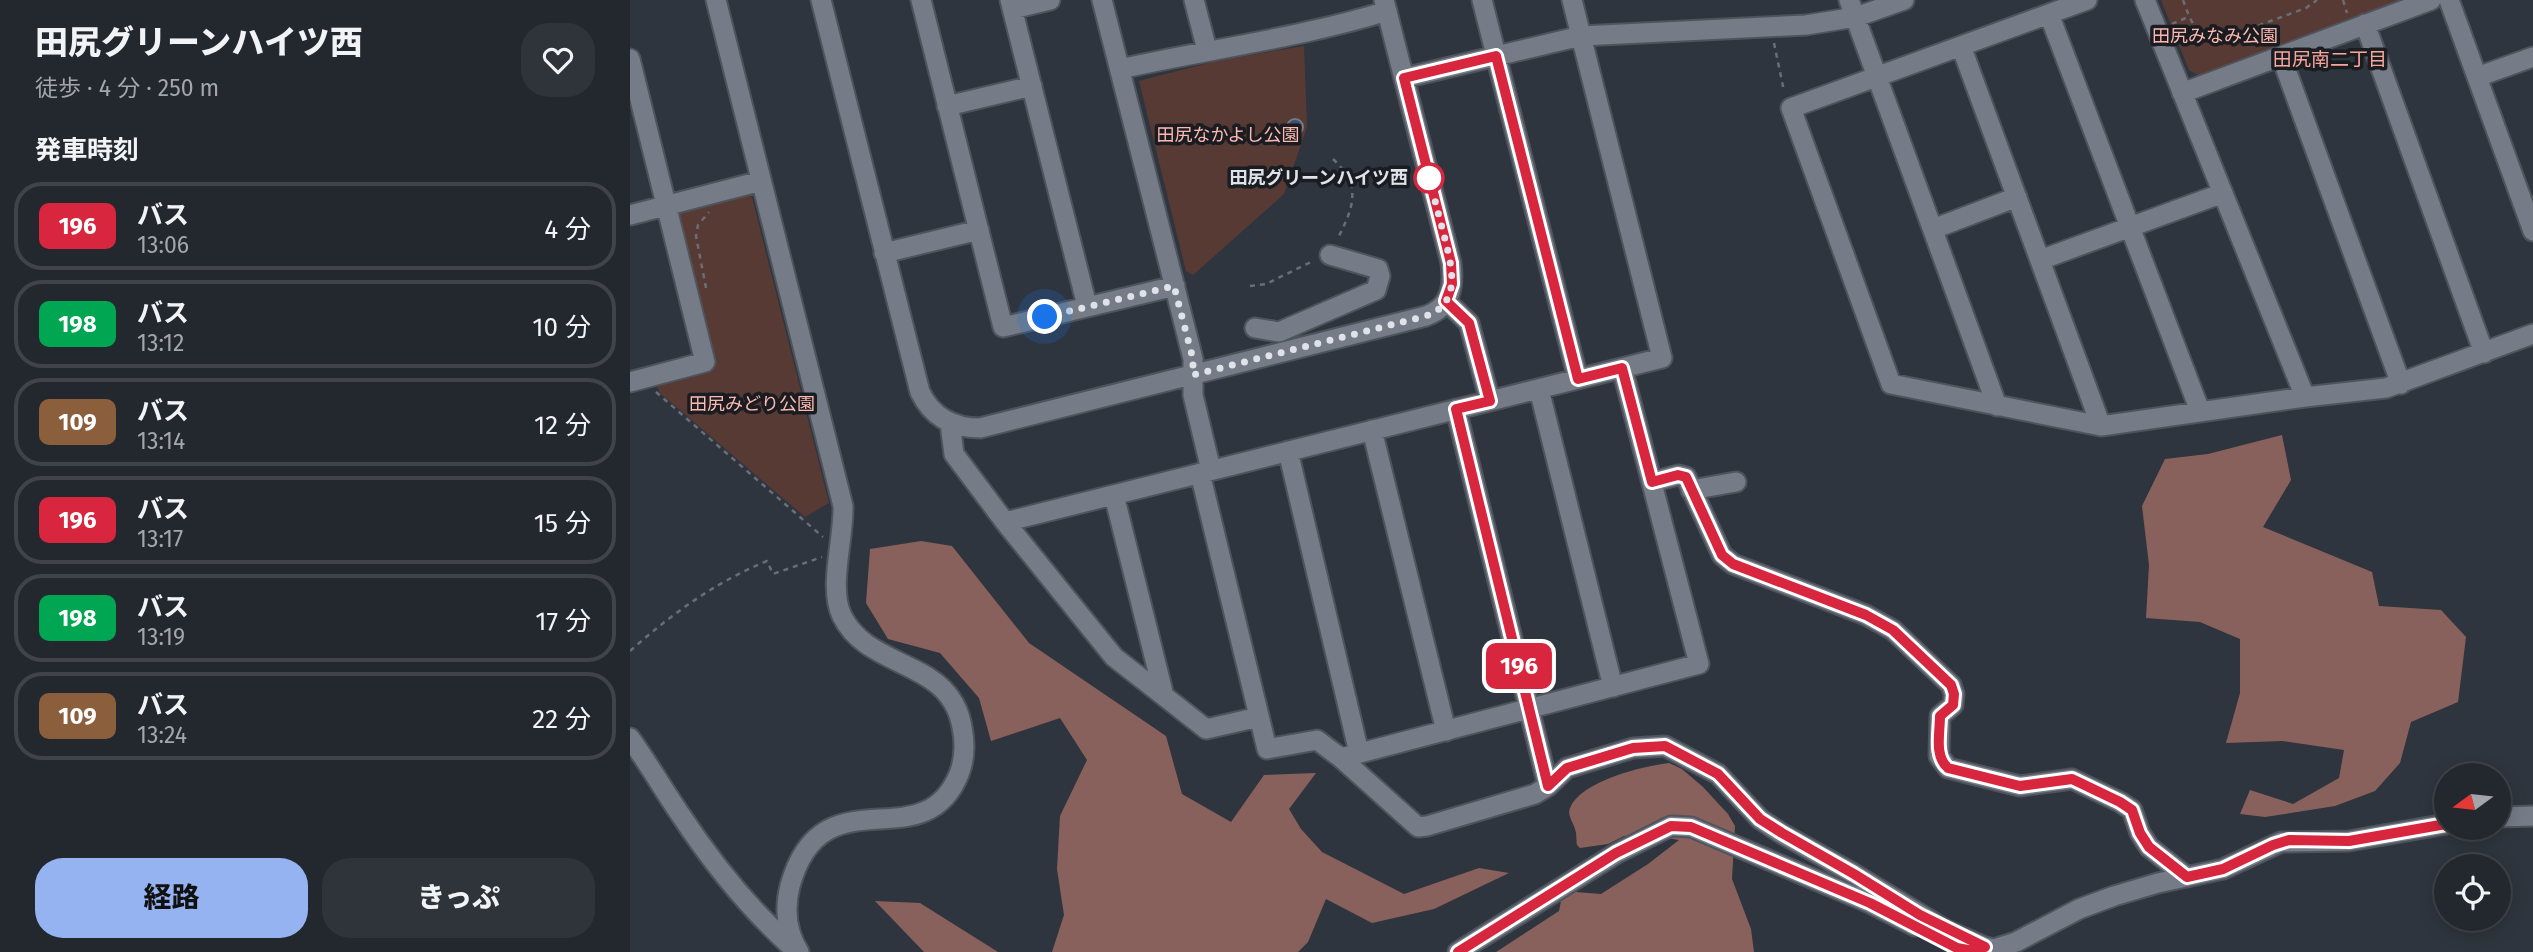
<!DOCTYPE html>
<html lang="ja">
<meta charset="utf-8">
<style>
body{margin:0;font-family:"Fira Sans","Noto Sans JP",sans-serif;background:#2f343a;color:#f1f3f6;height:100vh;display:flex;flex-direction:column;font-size:26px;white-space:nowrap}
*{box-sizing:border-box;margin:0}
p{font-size:23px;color:#a3a6aa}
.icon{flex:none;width:38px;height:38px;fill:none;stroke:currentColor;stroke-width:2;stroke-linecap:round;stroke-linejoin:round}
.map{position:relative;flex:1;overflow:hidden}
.sheet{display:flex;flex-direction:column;background:#23282e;width:630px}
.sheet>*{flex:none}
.badge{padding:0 14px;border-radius:10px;font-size:24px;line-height:46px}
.needle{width:46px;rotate:255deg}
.buttons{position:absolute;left:1804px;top:763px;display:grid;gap:14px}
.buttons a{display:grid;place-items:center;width:77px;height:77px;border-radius:50%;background:#23282e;box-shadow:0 4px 18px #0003,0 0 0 2px #40444a;font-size:35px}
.you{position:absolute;width:35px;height:35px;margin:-18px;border:5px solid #fff;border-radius:50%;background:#1a73e8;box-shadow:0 0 0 10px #1a73e833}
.map>.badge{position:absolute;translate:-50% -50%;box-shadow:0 0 0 4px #fff}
h2{padding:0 35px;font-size:26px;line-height:63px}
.round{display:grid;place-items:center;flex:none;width:74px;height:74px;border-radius:28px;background:#2f343a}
.headline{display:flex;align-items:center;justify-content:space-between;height:119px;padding:0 35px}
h1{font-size:33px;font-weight:800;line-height:52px}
.cta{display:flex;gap:14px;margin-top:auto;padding:14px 35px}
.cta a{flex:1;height:80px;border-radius:28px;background:#95b2f1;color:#111;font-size:28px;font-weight:800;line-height:80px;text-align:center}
.cta a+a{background:#2f343a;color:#f1f3f6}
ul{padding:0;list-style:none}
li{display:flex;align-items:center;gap:21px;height:88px;margin:0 14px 10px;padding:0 21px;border:4px solid #40444a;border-radius:28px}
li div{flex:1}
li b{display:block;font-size:26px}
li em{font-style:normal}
li .badge{min-width:77px;font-weight:700;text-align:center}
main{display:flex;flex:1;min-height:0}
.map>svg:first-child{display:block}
.green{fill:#583a35}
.forest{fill:#89615c}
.building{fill:#3d4f6b;stroke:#747b86;stroke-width:2}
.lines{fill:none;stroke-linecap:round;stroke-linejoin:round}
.minor-casing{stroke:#4f545c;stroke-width:23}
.path{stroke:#696e76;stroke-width:2.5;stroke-dasharray:5 5;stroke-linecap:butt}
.minor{stroke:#757c87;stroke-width:19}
.line-casing{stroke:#fff;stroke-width:16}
.line{stroke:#d7263d;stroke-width:10}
.walk{stroke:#dfe3e9;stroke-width:7;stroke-dasharray:0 12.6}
.stop-dot{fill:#fff;stroke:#d7263d;stroke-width:3.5}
.labels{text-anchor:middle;stroke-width:7;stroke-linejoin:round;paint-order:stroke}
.park-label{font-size:18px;fill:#feb8af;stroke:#191c21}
.stop-label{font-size:18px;font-weight:bold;fill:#dfe3e9;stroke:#191c21;text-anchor:end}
.neighbourhood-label{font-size:19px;fill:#f9a69b;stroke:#191c21}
</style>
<main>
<section class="sheet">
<div class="headline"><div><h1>田尻グリーンハイツ西</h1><p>徒歩 · 4 分 · 250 m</p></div><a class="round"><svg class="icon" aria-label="heart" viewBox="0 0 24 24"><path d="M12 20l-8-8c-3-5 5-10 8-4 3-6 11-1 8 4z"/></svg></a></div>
<h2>発車時刻</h2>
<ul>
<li><span class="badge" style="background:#d7263d;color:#fff">196</span><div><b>バス</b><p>13:06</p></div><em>4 分</em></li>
<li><span class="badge" style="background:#00a651;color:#fff">198</span><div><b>バス</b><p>13:12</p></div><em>10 分</em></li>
<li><span class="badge" style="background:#8b5e3c;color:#fff">109</span><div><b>バス</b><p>13:14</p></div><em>12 分</em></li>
<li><span class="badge" style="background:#d7263d;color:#fff">196</span><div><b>バス</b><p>13:17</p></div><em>15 分</em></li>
<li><span class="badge" style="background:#00a651;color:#fff">198</span><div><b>バス</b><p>13:19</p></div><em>17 分</em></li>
<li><span class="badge" style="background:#8b5e3c;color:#fff">109</span><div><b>バス</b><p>13:24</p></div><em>22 分</em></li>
</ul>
<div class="cta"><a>経路</a><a>きっぷ</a></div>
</section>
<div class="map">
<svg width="1903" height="952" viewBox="0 0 1903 952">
<rect width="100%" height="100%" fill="#2f353e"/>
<path class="green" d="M1531 0H1783L1571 77 1559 70Z
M674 46 677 127 654 194 563 275 556 271 509 81 586 61Z
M113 193 122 197 199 503 175 517 30 393 26 383 86 366 48 216 51 210Z"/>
<path class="forest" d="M1652 435 1661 480 1633 527 1742 572 1749 606 1811 610 1836 637 1828 702 1781 722 1770 763 1745 791 1705 806 1635 817 1610 814 1620 790 1663 804 1709 778 1714 750 1652 741 1596 743 1610 693V639L1570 622 1516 618 1519 565 1512 506 1535 459 1578 454Z
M291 541 322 546 399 643 536 736 552 794 601 822 634 775 686 773 659 809 671 829 692 852 774 894 849 868 879 873 804 909 742 923 696 899 678 942 668 952H422L434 915 427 869 430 816 457 760 430 718 361 741 349 698 310 653 258 639 236 603 240 549Z
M1039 763 1052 769 1073 787 1098 814 1105 826 1102 879 1121 929 1124 952H866L929 911 933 891 971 894 1018 864 1049 840 1020 835 994 836 978 844 950 848 947 845C946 840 947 834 945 829 943 822 937 815 940 808 951 781 1013 766 1039 763Z
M245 901 290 903 368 952H294Z"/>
<path class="building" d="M657 127a8 8 0 1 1 16 0a8 8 0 1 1-16 0Z"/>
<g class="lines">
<g class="minor-casing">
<path id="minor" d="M86 0 213 506C214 540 198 587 212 616 239 671 320 658 332 727 335 742 335 759 329 774 293 863 192 769 160 886 154 910 156 931 169 952
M191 0 290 392C302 417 323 428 350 428L796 316C821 307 824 287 821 263L754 0
M291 0 373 327 545 286
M380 0 457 306
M472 0 563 359V395L581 470
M564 0 577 50
M852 0 948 379
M1219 0 1367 406
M1457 0 1161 108 1261 384 1471 426 1675 397 1756 388 1903 334
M1515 0 1675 397
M1819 0 1903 231
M383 9 420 0
M1419 14 1570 411
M1735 24 1854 353
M1331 46 1471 426
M1651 56 1771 384
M0 59 75 362 0 382
M490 69C579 49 670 38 757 11
M1847 77 1903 57
M774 78 951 36 1176 25 1226 17 1274 0
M1552 93 1801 0
M317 106 402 86
M0 215 131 181
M1303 229 1387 197
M254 253 349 230
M1410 260 1593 193
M816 301 839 323 860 401
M625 328 649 332 746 290 750 276 748 269 700 255
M909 389 983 687
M826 409 918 786
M320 423 324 454 375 522 484 657 534 696
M742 430 816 731
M658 451 729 753
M570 473 637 749 687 740 711 758 788 827 797 826 905 794 918 786 937 768 1003 748 1035 746 1088 774 1130 819 1151 833 1224 874 1316 930 1355 947 1364 949 1386 942 1449 909 1484 896 1528 883 1593 869 1651 842 1719 841 1816 824
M1022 482 1048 475 1056 477 1092 555 1103 564 1236 615 1263 630 1321 685 1324 694 1323 705 1310 716 1309 756 1318 768 1390 786 1442 779 1490 802 1502 810 1510 833 1519 847 1557 877
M1061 490 1106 482
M484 495 534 696 576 729 629 717
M375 522 1032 358 942 0
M0 738C18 763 33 789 50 814 83 864 120 910 164 949
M711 758 1069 664 992 368
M1869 817 1903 816
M828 952 987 853 1041 826 1061 827 1240 903 1285 926"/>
</g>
<path class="path" d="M1553 0C1560 19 1566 39 1589 40L1676 8 1687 0
M1713 0 1717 13
M1542 24 1558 17
M1144 43 1154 91
M703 159C733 187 723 208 707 240
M620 286 636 284 683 261
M76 288 66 236 68 225 79 212
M26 392 193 537
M0 651C43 613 84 583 137 561L143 574 192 557"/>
<use href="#minor" class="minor"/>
</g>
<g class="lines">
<g class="line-casing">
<path id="line" d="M828 952 986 853 1041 826 1061 827 1240 903 1327 948 1343 951 1355 947 1290 915 1224 874 1152 833 1130 819 1088 774 1035 746 1003 748 937 768 918 786 826 409 860 401 839 323 816 301 822 284 821 263 774 78 866 56 948 379 992 368 1022 482 1048 475 1056 477 1092 555 1103 564 1236 615 1263 630 1321 685 1324 694 1323 705 1310 716C1310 733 1304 756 1318 768L1390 786 1442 779 1490 802 1502 810 1510 833 1519 847 1557 877 1593 869 1643 845 1659 840 1719 841 1816 824"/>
</g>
<use href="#line" class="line"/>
<path class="walk" d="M415 317 544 286 563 359V375L796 316C835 302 820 261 813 231 808 213 804 196 799 178"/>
</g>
<circle class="stop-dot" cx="799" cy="178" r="14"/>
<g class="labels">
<g class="park-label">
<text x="1585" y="42">田尻みなみ公園</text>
<text x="598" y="141">田尻なかよし公園</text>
<text x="122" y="410">田尻みどり公園</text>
</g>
<g class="stop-label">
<text x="778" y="184">田尻グリーンハイツ西</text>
</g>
<g class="neighbourhood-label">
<text x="1700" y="66">田尻南二丁目</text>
</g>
</g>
</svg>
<div class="buttons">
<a><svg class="needle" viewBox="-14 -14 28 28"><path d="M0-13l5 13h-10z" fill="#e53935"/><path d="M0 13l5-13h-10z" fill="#a3a6aa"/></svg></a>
<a><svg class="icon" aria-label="locate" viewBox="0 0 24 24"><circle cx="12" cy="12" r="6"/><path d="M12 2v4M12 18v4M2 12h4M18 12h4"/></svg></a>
</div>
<div class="you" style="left:415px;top:317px"></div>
<b class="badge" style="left:889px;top:666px;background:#d7263d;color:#fff">196</b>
</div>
</main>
